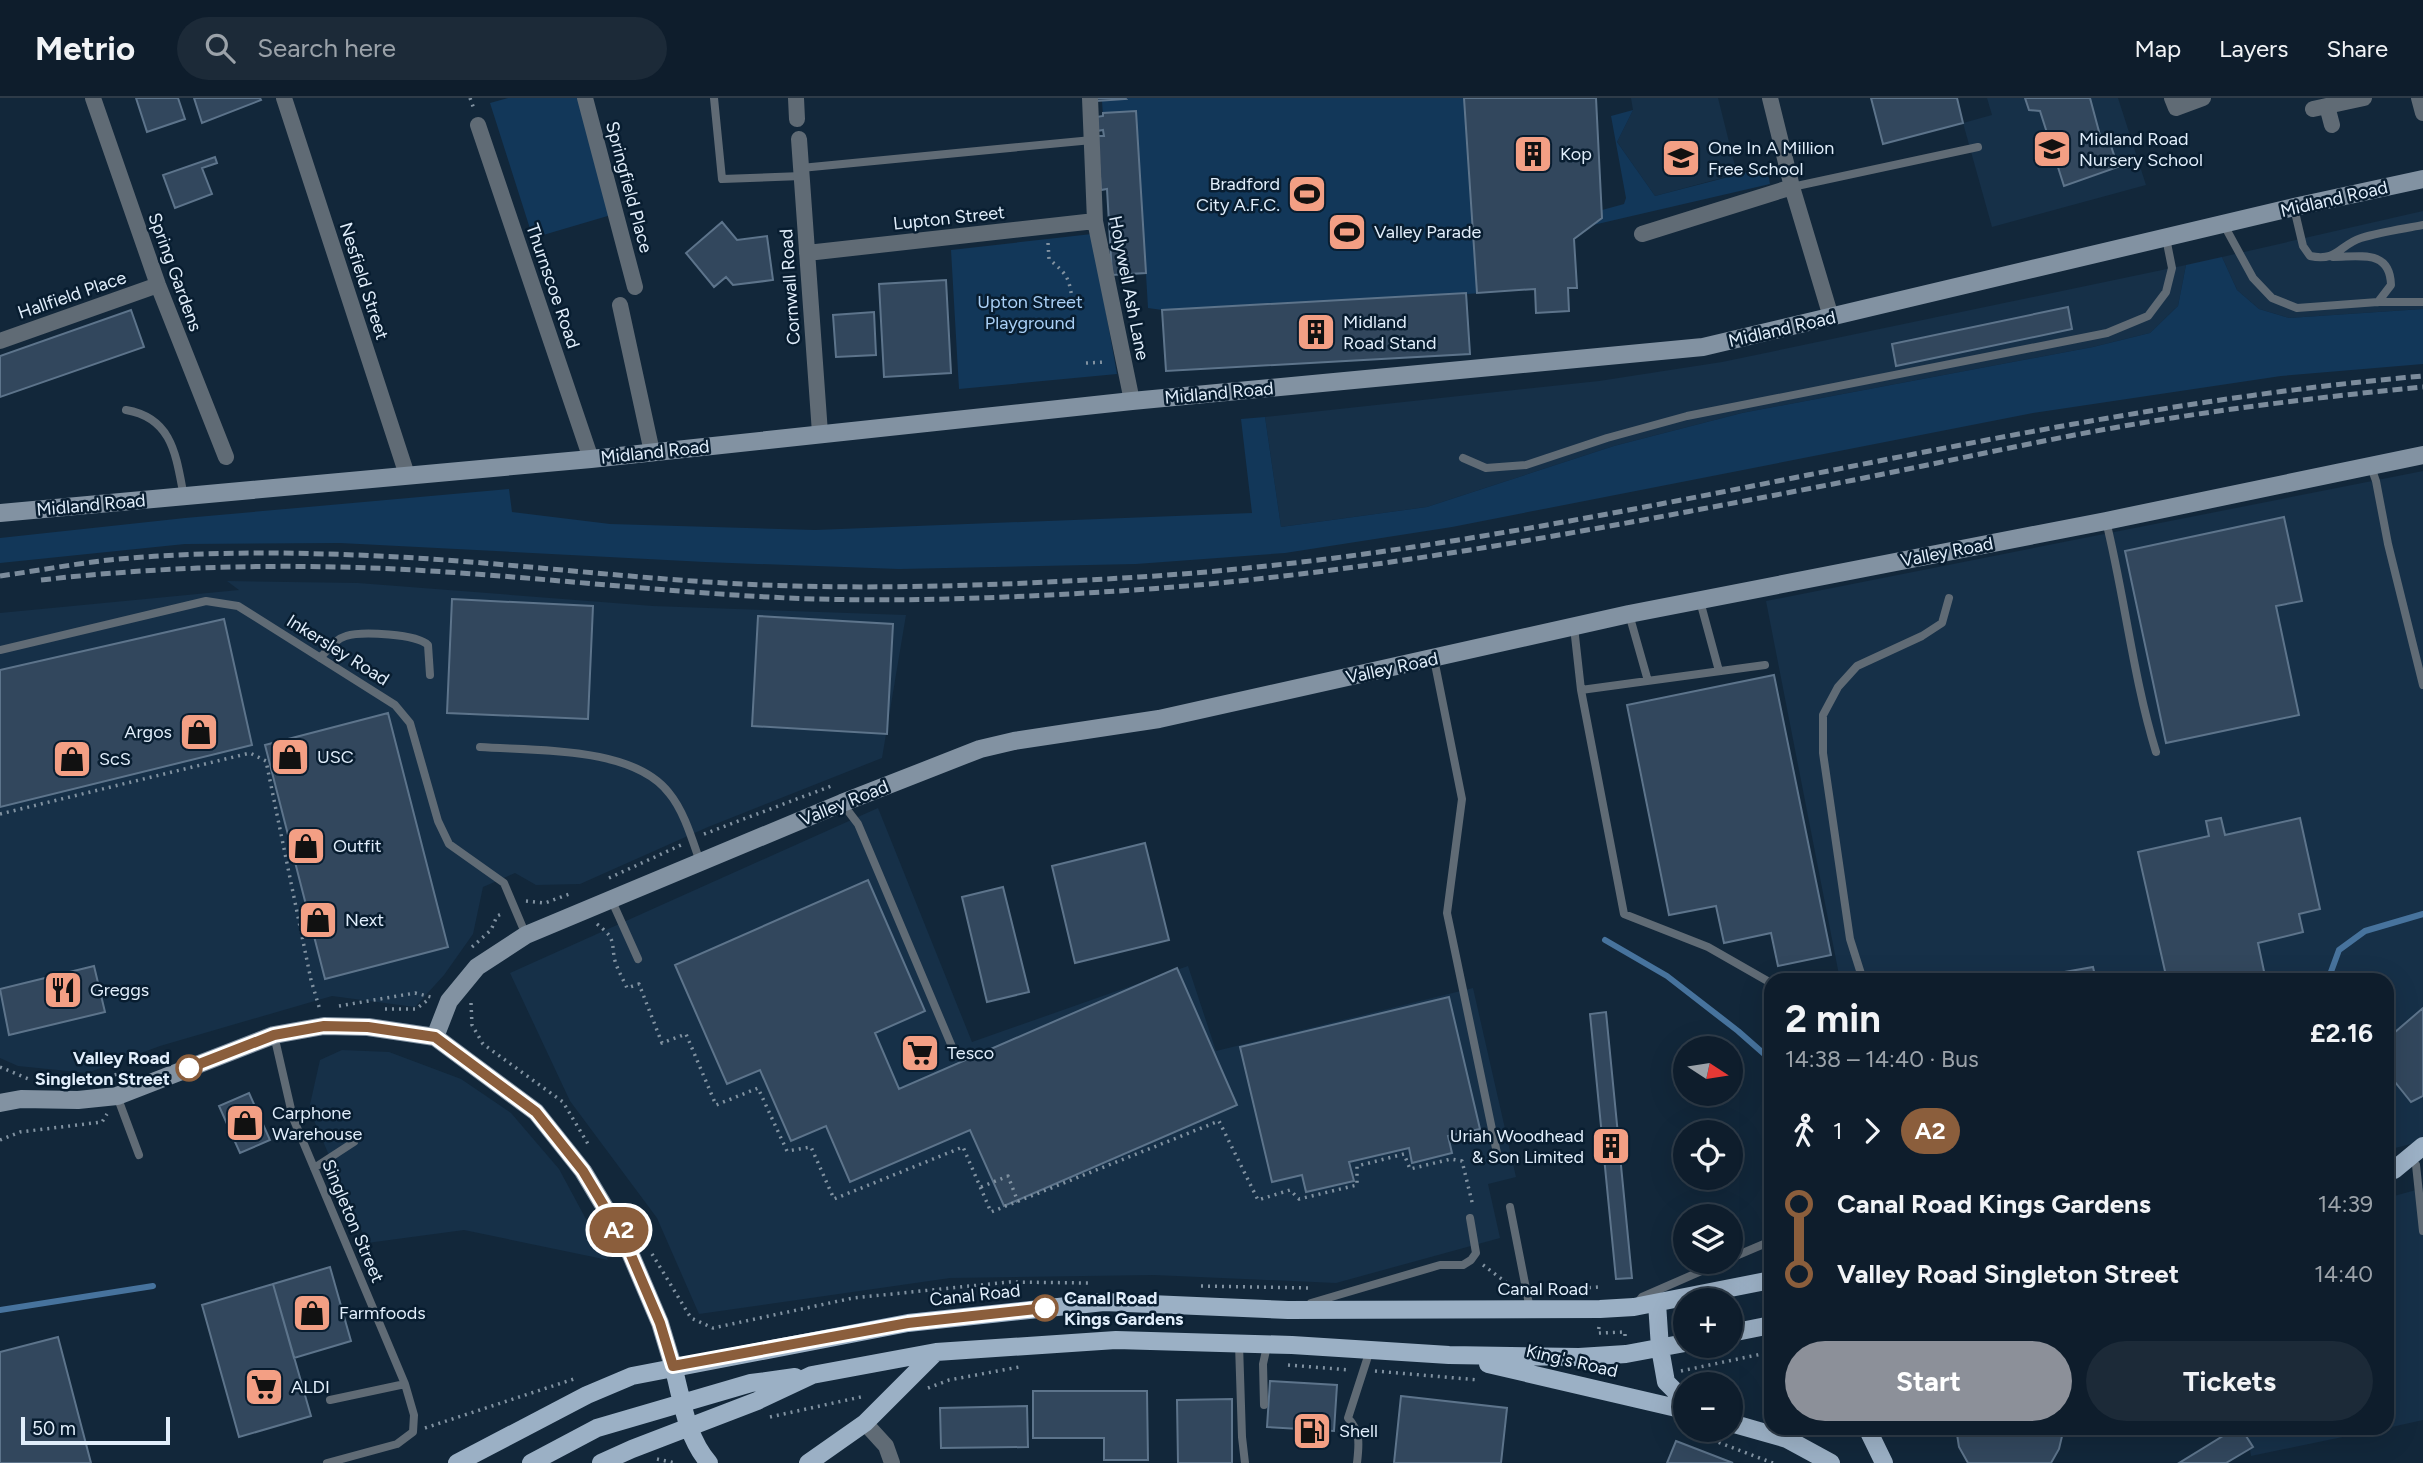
<!DOCTYPE html>
<meta charset="utf-8">
<style>
body{margin:0;font-family:Figtree,sans-serif;background:#1c2a38;color:#f1f3f6;height:100vh;display:flex;flex-direction:column;font-size:26px;white-space:nowrap}
*{box-sizing:border-box;margin:0}
p{font-size:23px;color:#9ba2a9}
.icon{flex:none;width:38px;height:38px;fill:none;stroke:currentColor;stroke-width:2;stroke-linecap:round;stroke-linejoin:round}
.map{position:relative;flex:1;overflow:hidden}
.side{position:absolute;left:1764px;top:875px;width:630px;height:462px;display:flex;flex-direction:column;background:#0e1d2c;border-radius:21px;box-shadow:0 7px 28px #0002,0 0 0 2px #2e3b48}
.side>*{flex:none}
.badge{padding:0 14px;border-radius:23px;font-size:24px;line-height:46px}
.needle{width:46px;rotate:102deg}
.controls{position:absolute;left:1673px;top:938px;display:grid;gap:14px}
.controls a{display:grid;place-items:center;width:70px;height:70px;border-radius:50%;background:#0e1d2c;box-shadow:0 7px 28px #0002,0 0 0 2px #2e3b48;font-size:35px}
.scale{position:absolute;left:21px;bottom:18px;width:149px;box-sizing:border-box;padding-left:7px;border:4px solid #e1eefb;border-top:0;font-size:19px;line-height:24px;white-space:nowrap;color:#e1eefb;-webkit-text-stroke:5px #081d30;paint-order:stroke}
.map>.badge{position:absolute;translate:-50% -50%;box-shadow:0 0 0 4px #fff}
.legs{display:flex;align-items:center;gap:10px;height:77px;padding:0 21px;font-size:23px}
.legs p{margin-inline-start:auto}
.overview{display:flex;align-items:center;justify-content:space-between;height:119px;padding:0 21px}
h1{font-size:38px;font-weight:700;line-height:52px}
.primary-button{display:flex;gap:14px;margin-top:auto;padding:14px 21px}
.primary-button a{flex:1;height:80px;border-radius:42px;background:#8c9099;color:#fff;font-size:28px;font-weight:700;line-height:80px;text-align:center}
.primary-button a+a{background:#1c2a38;color:#f1f3f6}
ul{padding:0 21px;list-style:none}
li{display:flex;align-items:center;gap:24px;height:70px;font-size:26px}
li i{display:grid;place-items:center;width:10px;height:100%;margin:0 9px;background:currentColor}
li i::after{content:'';width:18px;height:18px;margin:-9px;border:5px solid;border-radius:50%;background:#0e1d2c}
li p{margin-inline-start:auto}
li:first-child i{background:linear-gradient(#0000 50%,currentColor 0)}
li:last-child i{background:linear-gradient(currentColor 50%,#0000 0)}
header{display:flex;align-items:center;gap:42px;box-sizing:border-box;height:98px;padding:0 35px;background:#0e1d2c;border-bottom:2px solid #2e3b48}
header strong{font-size:33px}
nav{display:flex;gap:38px;margin-inline-start:auto;font-size:24px}
.search{width:490px;height:63px;background:#1c2a38;display:flex;align-items:center;gap:18px;box-sizing:border-box;padding:0 24px;border-radius:38px;color:#9ba2a9;font-size:26px}
.map>svg:first-child{display:block}
.built{fill:#163048}
.green{fill:#123759}
.lines{fill:none;stroke-linecap:round;stroke-linejoin:round}
.stream{stroke:#47739d;stroke-width:6}
.building{fill:#32475d;stroke:#5d748b;stroke-width:2}
.path{stroke:#8192a1;stroke-width:3.5;stroke-dasharray:2 5;stroke-linecap:butt}
.lane{stroke:#606b75;stroke-width:8}
.street{stroke:#606b75;stroke-width:16}
.secondary{stroke:#8292a2;stroke-width:18}
.primary{stroke:#9bb0c5;stroke-width:18}
.rail{stroke:#7c8c9c;stroke-width:5;stroke-dasharray:10 5;stroke-linecap:butt}
.line-1-casing{stroke:#fff;stroke-width:16}
.line-1{stroke:#8b5e3c;stroke-width:10}
.stop-1-dot{fill:#fff;stroke:#8b5e3c;stroke-width:3.5}
.labels{text-anchor:middle;stroke-width:5;stroke-linejoin:round;paint-order:stroke}
.poi-label{font-size:18px;fill:#e1eefb;stroke:#081d30;text-anchor:start}
.street-label{font-size:18px;fill:#e1eefb;stroke:#081d30}
.park-label{font-size:18px;fill:#aad0f6;stroke:#081d30}
.stop-label{font-size:18px;font-weight:bold;fill:#e1eefb;stroke:#081d30;text-anchor:end}
</style>
<header>
<strong>Metrio</strong>
<div class="search"><svg class="icon" aria-label="search" viewBox="0 0 24 24"><circle cx="10" cy="10" r="6"/><path d="M15 15l6 6"/></svg>Search here</div>
<nav><a>Map</a><a>Layers</a><a>Share</a></nav>
</header>
<div class="map">
<svg width="2423" height="1365" viewBox="0 0 2423 1365">
<rect width="100%" height="100%" fill="#12273a"/>
<path class="built" d="M1631 0H1718L1737 76 1655 98 1617 44 1633 12Z
M1987 0H2118L2146 87 1992 129 1963 25 1992 17Z
M2423 113V211L2289 220 2259 211 2237 192 2222 159Z
M2186 167 2178 208 2150 235 2093 249 1742 315 1614 348 1427 409 1281 429 1265 319 1599 283 1722 264Z
M2423 373V1043L2387 1052V882H1840L1766 503Z
M227 483 358 485 653 508 906 517 882 660 708 729 580 786 536 787 515 775 483 789 473 836 444 877 415 909 332 898 160 948 87 975 18 968 0 960V515L239 492Z
M878 710 972 944 1188 868 1216 953 1473 890 1516 1079 1488 1086 1500 1140 1336 1185 1154 1177 950 1180 699 1216 657 1120 570 1003 510 875Z
M342 952 389 954 461 981 511 1015 559 1071 608 1162 464 1132 367 1145 309 1011 320 962Z
M2423 1090V1322L2387 1330V1100Z
M2247 1330H2386L2251 1358Z"/>
<path class="green" d="M508 0H578L611 117 533 140 490 5Z
M1097 0H1596L1602 112 1624 106 1626 100 1611 18 1633 12 1617 44 1655 98 1767 69 1770 86 1593 127 1574 141 1577 190 1568 191 1569 213 1536 215 1535 191 1467 196 1470 256 1166 273 1162 212 1148 210 1146 176 1112 177 1107 92H1101L1097 38H1103V33H1097L1096 19 1103 18 1102 3H1097Z
M1092 136 1117 276 959 291 951 152Z
M2222 159 2237 192 2259 211 2289 220 2423 211V266L2281 278 2033 315 1452 429 1285 455 1136 466 899 471 705 464 340 445 185 446 0 465V440L185 420 509 391 512 414 610 426 815 432 1252 415 1241 321 1265 319 1281 429 1427 409 1614 348 1742 315 2093 249 2150 235 2178 208 2186 167Z"/>
<g class="lines">
<path class="stream" d="M1605 842 1667 878 1738 933 1771 962
M2328 882 2339 852 2365 833 2423 816
M0 1212 153 1188"/>
</g>
<path class="building" d="M136 0H178L185 21 147 34Z
M194 0H260L261 2 202 25Z
M1097 0H1125L1126 1 1097 3Z
M1464 0H1596L1602 120 1574 141 1577 190H1568L1569 213 1536 215 1535 191 1477 195Z
M1871 0H1957L1963 25 1883 46Z
M2025 0H2090L2101 41 2108 39 2118 69 2064 88 2040 13 2029 12Z
M1136 13 1146 175 1112 177 1107 91 1101 92 1097 38H1104L1103 32 1097 33 1096 19 1103 18V15Z
M215 59 217 65 202 70 212 96 175 110 163 77Z
M722 124 737 142 767 138 773 182 733 187 726 179 714 189 686 155Z
M946 182 951 275 884 279 879 186Z
M1466 195 1470 256 1166 273 1162 212Z
M2068 209 2072 231 1896 268 1892 246Z
M131 212 144 249 0 299V258Z
M874 214 876 257 836 259 833 217Z
M2284 419 2302 503 2276 508 2299 617 2166 645 2125 453Z
M452 501 593 508 588 621 447 615Z
M758 518 893 526 887 636 752 628Z
M224 521 252 647 0 709V572Z
M1774 577 1831 857 1778 868 1771 835 1724 845 1716 808 1669 817 1627 607Z
M388 615 448 849 325 881 265 647Z
M2221 720 2225 737 2300 720 2320 811 2299 816 2303 834 2258 845 2265 878 2248 882H2167L2138 754 2209 738 2206 723Z
M1145 745 1169 842 1075 865 1052 768Z
M868 782 925 913 875 935 899 991 1177 870 1237 1007 1004 1108 970 1032 850 1084 826 1028 791 1043 760 972 727 986 675 867Z
M1003 789 1029 894 987 904 962 799Z
M94 868 105 914 9 937 0 891Z
M2093 869 2096 882H2019Z
M1449 899 1480 1031 1448 1038 1452 1055 1412 1065 1409 1050 1349 1064 1354 1083 1306 1094 1302 1077 1272 1084 1240 949Z
M2423 910V998L2411 1004 2387 974V941Z
M1606 914 1632 1180 1616 1181 1590 916Z
M249 995 270 1042 240 1055 219 1008Z
M330 1169 351 1243 294 1260 273 1186Z
M273 1186 311 1318 239 1339 202 1207Z
M58 1239 91 1365H0V1254Z
M1270 1283 1337 1287 1334 1333 1267 1329Z
M1033 1293H1147L1148 1362H1104V1340H1033Z
M1401 1298 1507 1310 1501 1365H1394Z
M1232 1301V1365H1178L1177 1302Z
M1027 1308 1028 1349 941 1350 940 1310Z
M1956 1330H2062L2063 1334 2059 1351 2051 1365H1968L1959 1349Z
M2236 1330H2241L2253 1349 2226 1365H2179Z
M1676 1343 1733 1365H1667Z"/>
<g class="lines">
<path class="path" d="M470 0 474 11
M1048 145 1049 161C1066 176 1069 178 1072 201
M1086 265 1107 264
M0 716 250 655 266 663 311 882 320 912
M704 736 834 687
M609 780 681 747
M526 803 545 805 572 795
M597 826C613 839 612 840 614 859 616 869 623 881 627 890L639 886 662 945 686 936 716 1007 758 990 787 1053 811 1049 834 1101 963 1049 991 1114 1219 1023 1258 1102 1290 1092 1299 1101 1357 1087V1068L1404 1056 1410 1071 1451 1061 1462 1063 1473 1108
M472 849 491 832 497 818 504 815
M471 905 472 927 483 946 563 1004 588 1046
M339 908 415 895 431 899
M385 911H416L429 901
M0 969 31 982
M108 979 124 974
M0 1042 20 1034 102 1024 107 1016
M981 1089 1008 1078 1018 1104
M652 1156 691 1220 713 1230 853 1200 1009 1184 1088 1185
M1483 1167 1511 1188
M1201 1188 1309 1190
M1575 1191 1598 1189V1193
M1599 1229 1598 1235 1625 1234V1238
M1288 1267 1350 1272
M1375 1273 1479 1282
M1681 1273 1771 1254
M928 1290 949 1282 1019 1269
M770 1319 865 1298
M425 1330 574 1281
M1686 1332 1773 1365
M657 1361 675 1365"/>
<path class="lane" d="M714 0 722 81 802 78
M801 70 1092 42
M1792 89 1978 49
M2294 110 2303 148 2310 158C2338 164 2339 147 2361 140 2381 134 2403 131 2423 127
M2224 127 2253 180 2272 200 2297 210 2378 204H2423
M2333 159C2360 159 2390 151 2391 187L2378 204
M126 312C173 320 176 358 184 399
M1463 360 1486 370 1526 367 1607 340 1687 318 2107 235 2148 218 2166 194 2172 170 2166 140
M2371 369 2376 383 2388 446 2423 587
M2106 423C2125 500 2133 579 2156 654
M1700 503 1719 573
M1629 516 1648 583
M1574 529 1581 592
M0 552 206 503 238 508 395 607 410 625 438 723 449 746 504 785 526 837
M320 560C328 552 335 541 346 538 362 533 417 536 428 547L430 577
M1434 561 1462 701 1447 815 1498 1060
M1765 567 1581 592 1624 816 1708 849 1771 885
M480 649C535 653 633 648 669 695 684 713 692 741 700 764
M842 705 858 726 953 951
M611 801 638 861
M1863 882 1850 841 1823 655V617L1838 589 1857 568 1922 538 1942 525 1949 500
M274 937 293 1020 405 1286 414 1317 413 1334 397 1346 327 1365
M117 998 139 1057
M2416 1067 2423 1133
M314 1070 354 1044
M1510 1109 1530 1211
M1731 1160 1771 1143
M1638 1204 1642 1199 1722 1164
M1311 1205 1440 1167H1463L1471 1162 1476 1155 1470 1120
M1239 1246 1242 1339 1245 1365
M330 1302 405 1286
M1264 1307 1263 1266 1267 1248
M1357 1365C1359 1347 1361 1334 1348 1320L1370 1252"/>
<path class="street" d="M93 0 158 187 226 359
M284 0 407 377
M585 0 635 189
M796 0 797 21
M1090 0 1095 123 1132 303
M1770 0 1792 89 1831 219
M2172 0 2176 10 2203 0
M2419 0 2423 15
M2327 8 2332 27
M2313 11 2364 0
M478 27 591 361
M799 41 820 335
M1642 136 1792 89
M807 155 1095 123
M620 207 652 354
M0 243 158 187
M865 1325 886 1348 892 1365"/>
<path class="secondary" d="M0 415 591 361 1132 303 1703 249 2294 109 2423 81
M435 939 449 903 477 869 526 837 842 705 980 651 1014 643 1159 621 1629 516 2106 423 2423 357
M0 1005 21 1001 78 1002 117 998 274 937 324 928 368 929 435 939 536 1014 583 1073 625 1143 660 1225 673 1268"/>
<path class="primary" d="M2394 1072 2423 1048
M1657 1205 1660 1250 1666 1284 1685 1303
M1731 1235 1771 1227
M1488 1266 1685 1312
M673 1268C682 1301 686 1339 709 1365
M1731 1325 1787 1341 1831 1365
M1867 1330 1884 1365
M457 1365 587 1297 632 1278 908 1225 1104 1204 1288 1212 1600 1211 1634 1209 1771 1182
M531 1365 597 1330 751 1285 795 1279
M601 1365 632 1351 757 1303 812 1277 936 1254 1116 1242 1292 1247 1449 1257 1579 1259 1626 1256 1685 1245
M808 1365 865 1325 936 1254"/>
<path class="rail" d="M0 478C36 473 73 466 109 462 211 452 314 454 416 460 542 468 668 485 795 488 910 491 1025 486 1139 479 1573 452 1991 315 2423 278
M41 482C165 468 289 465 414 472 538 479 662 494 787 500 907 505 1029 499 1149 491 1377 474 1603 430 1828 387 1943 365 2056 338 2172 320 2255 307 2339 297 2423 289"/>
</g>
<g class="lines">
<g class="line-1-casing">
<path id="line-1" d="M189 970 274 937 324 928 368 929 435 939 536 1014 583 1073 625 1143 660 1225 673 1268 908 1225 1045 1210"/>
</g>
<use href="#line-1" class="line-1"/>
</g>
<defs>
<g id="school-square" transform="scale(2.0125)"><rect x="-9" y="-9" width="18" height="18" rx="4" fill="#f39f84" stroke="#081d30"/><path d="M0-5L7-2L0 1L-7-2ZM-4 1L0 2.5L4 1V4Q0 6-4 4Z" fill="#111"/></g>
<g id="building-square" transform="scale(2.0125)"><rect x="-9" y="-9" width="18" height="18" rx="4" fill="#f39f84" stroke="#081d30"/><path d="M-4-6H4V6H1V3H-1V6H-4ZM-2.5-4.3h1.7v1.8h-1.7ZM.8-4.3h1.7v1.8H.8ZM-2.5-1h1.7V.8h-1.7ZM.8-1h1.7V.8H.8Z" fill="#111"/></g>
<g id="stadium-square" transform="scale(2.0125)"><rect x="-9" y="-9" width="18" height="18" rx="4" fill="#f39f84" stroke="#081d30"/><path d="M0-5a6.5 5 0 1 0 0 10a6.5 5 0 1 0 0-10ZM-3.5-1.8h7v3.6h-7Z" fill="#111"/></g>
<g id="shop-square" transform="scale(2.0125)"><rect x="-9" y="-9" width="18" height="18" rx="4" fill="#f39f84" stroke="#081d30"/><path d="M-5-2.5h2.3a2.7 3.5 0 0 1 5.4 0H5L5.5 6h-11ZM-1.5-2.5h3a1.5 2.3 0 0 0-3 0Z" fill="#111"/></g>
<g id="restaurant-square" transform="scale(2.0125)"><rect x="-9" y="-9" width="18" height="18" rx="4" fill="#f39f84" stroke="#081d30"/><path d="M-5-6h1v4h1v-4h1v4h1v-4h1v5L-1.5 .5V6h-2V.5L-5-1ZM5-6V6H3V1.5H1.5Q1.5-4 5-6Z" fill="#111"/></g>
<g id="supermarket-square" transform="scale(2.0125)"><rect x="-9" y="-9" width="18" height="18" rx="4" fill="#f39f84" stroke="#081d30"/><path d="M-6-5.5h2.5l.6 2H6L4.5 2H-2.5L-4.4-4H-6ZM-1.5 3.2a1.3 1.3 0 1 0 .1 0ZM3 3.2a1.3 1.3 0 1 0 .1 0Z" fill="#111"/></g>
<g id="fuel-square" transform="scale(2.0125)"><rect x="-9" y="-9" width="18" height="18" rx="4" fill="#f39f84" stroke="#081d30"/><path d="M-5.5-6h7V0h2V4h1.3V-2.5L3-4.5l.8-.8L6-3V5H2.5V1h-1V6h-7ZM-4.2-4.7v3.2H.2V-4.7Z" fill="#111"/></g>
</defs>
<g fill-rule="evenodd">
<use href="#school-square" x="2052" y="51"/>
<use href="#building-square" x="1533" y="56"/>
<use href="#school-square" x="1681" y="60"/>
<use href="#stadium-square" x="1307" y="96"/>
<use href="#stadium-square" x="1347" y="134"/>
<use href="#building-square" x="1316" y="234"/>
<use href="#shop-square" x="199" y="634"/>
<use href="#shop-square" x="290" y="659"/>
<use href="#shop-square" x="72" y="661"/>
<use href="#shop-square" x="306" y="748"/>
<use href="#shop-square" x="318" y="822"/>
<use href="#restaurant-square" x="63" y="892"/>
<use href="#supermarket-square" x="920" y="955"/>
<use href="#shop-square" x="245" y="1025"/>
<use href="#building-square" x="1611" y="1048"/>
<use href="#shop-square" x="312" y="1215"/>
<use href="#supermarket-square" x="264" y="1289"/>
<use href="#fuel-square" x="1312" y="1333"/>
</g>
<g class="stop-1-dot">
<circle cx="189" cy="970" r="12"/>
<circle cx="1045" cy="1210" r="12"/>
</g>
<g class="labels">
<g class="poi-label">
<text x="2079" y="47">Midland Road<tspan x="2079" dy="21">Nursery School</tspan></text>
<text x="1708" y="56">One In A Million<tspan x="1708" dy="21">Free School</tspan></text>
<text x="1560" y="62">Kop</text>
<text x="1280" y="92" text-anchor="end">Bradford<tspan x="1280" dy="21">City A.F.C.</tspan></text>
<text x="1374" y="140">Valley Parade</text>
<text x="1343" y="230">Midland<tspan x="1343" dy="21">Road Stand</tspan></text>
<text x="172" y="640" text-anchor="end">Argos</text>
<text x="317" y="665">USC</text>
<text x="99" y="667">ScS</text>
<text x="333" y="754">Outfit</text>
<text x="345" y="828">Next</text>
<text x="90" y="898">Greggs</text>
<text x="947" y="961">Tesco</text>
<text x="272" y="1021">Carphone<tspan x="272" dy="21">Warehouse</tspan></text>
<text x="1584" y="1044" text-anchor="end">Uriah Woodhead<tspan x="1584" dy="21">&amp; Son Limited</tspan></text>
<text x="339" y="1221">Farmfoods</text>
<text x="291" y="1295">ALDI</text>
<text x="1339" y="1339">Shell</text>
</g>
<g class="street-label">
<text transform="translate(629 89) rotate(75)" y="6">Springfield Place</text>
<text transform="translate(2334 101) rotate(-13)" y="6">Midland Road</text>
<text transform="translate(949 120) rotate(-6)" y="6">Lupton Street</text>
<text transform="translate(175 174) rotate(70)" y="6">Spring Gardens</text>
<text transform="translate(364 183) rotate(72)" y="6">Nesfield Street</text>
<text transform="translate(553 188) rotate(71)" y="6">Thurnscoe Road</text>
<text transform="translate(790 189) rotate(-94)" y="6">Cornwall Road</text>
<text transform="translate(1129 190) rotate(79)" y="6">Holywell Ash Lane</text>
<text transform="translate(72 197) rotate(-19)" y="6">Hallfield Place</text>
<text transform="translate(1782 231) rotate(-13)" y="6">Midland Road</text>
<text transform="translate(1219 295) rotate(-5)" y="6">Midland Road</text>
<text transform="translate(655 354) rotate(-6)" y="6">Midland Road</text>
<text transform="translate(91 407) rotate(-5)" y="6">Midland Road</text>
<text transform="translate(1947 454) rotate(-11)" y="6">Valley Road</text>
<text transform="translate(338 552) rotate(32)" y="6">Inkersley Road</text>
<text transform="translate(1392 570) rotate(-12)" y="6">Valley Road</text>
<text transform="translate(844 705) rotate(-22)" y="6">Valley Road</text>
<text transform="translate(353 1123) rotate(67)" y="6">Singleton Street</text>
<text x="1543" y="1197">Canal Road</text>
<text transform="translate(975 1197) rotate(-6)" y="6">Canal Road</text>
<text transform="translate(1572 1263) rotate(13)" y="6">King's Road</text>
</g>
<g class="park-label">
<text x="1030" y="210">Upton Street<tspan x="1030" dy="21">Playground</tspan></text>
</g>
<g class="stop-label">
<text x="170" y="966">Valley Road<tspan x="170" dy="21">Singleton Street</tspan></text>
<text x="1064" y="1206" text-anchor="start">Canal Road<tspan x="1064" dy="21">Kings Gardens</tspan></text>
</g>
</g>
</svg>
<div class="controls">
<a><svg class="needle" viewBox="-14 -14 28 28"><path d="M0-13l5 13h-10z" fill="#e53935"/><path d="M0 13l5-13h-10z" fill="#9ba2a9"/></svg></a>
<a><svg class="icon" aria-label="locate" viewBox="0 0 24 24"><circle cx="12" cy="12" r="6"/><path d="M12 2v4M12 18v4M2 12h4M18 12h4"/></svg></a>
<a><svg class="icon" aria-label="layers" viewBox="0 0 24 24"><path d="M12 4l9 5-9 5-9-5zM3 14l9 5 9-5"/></svg></a>
<a>+</a>
<a>−</a>
</div>
<div class="scale">50 m</div>
<b class="badge" style="left:619px;top:1132px;background:#8b5e3c;color:#fff">A2</b>
<section class="side">
<div class="overview"><div><h1>2 min</h1><p>14:38 – 14:40 · Bus</p></div><b>£2.16</b></div>
<div class="legs"><svg class="icon" aria-label="walk" viewBox="0 0 24 24"><circle cx="13" cy="4" r="2"/><path d="M13 8l-2 6 4 7M11 14l-3 7M7 12l3-4h3l4 4"/></svg>1<svg class="icon" aria-label="forward" viewBox="0 0 24 24"><path d="M9 5l7 7-7 7"/></svg><b class="badge" style="background:#8b5e3c;color:#fff">A2</b></div>
<ul>
<li><i style="color:#8b5e3c"></i><b>Canal Road Kings Gardens</b><p>14:39</p></li>
<li><i style="color:#8b5e3c"></i><b>Valley Road Singleton Street</b><p>14:40</p></li>
</ul>
<div class="primary-button"><a>Start</a><a>Tickets</a></div>
</section>
</div>
